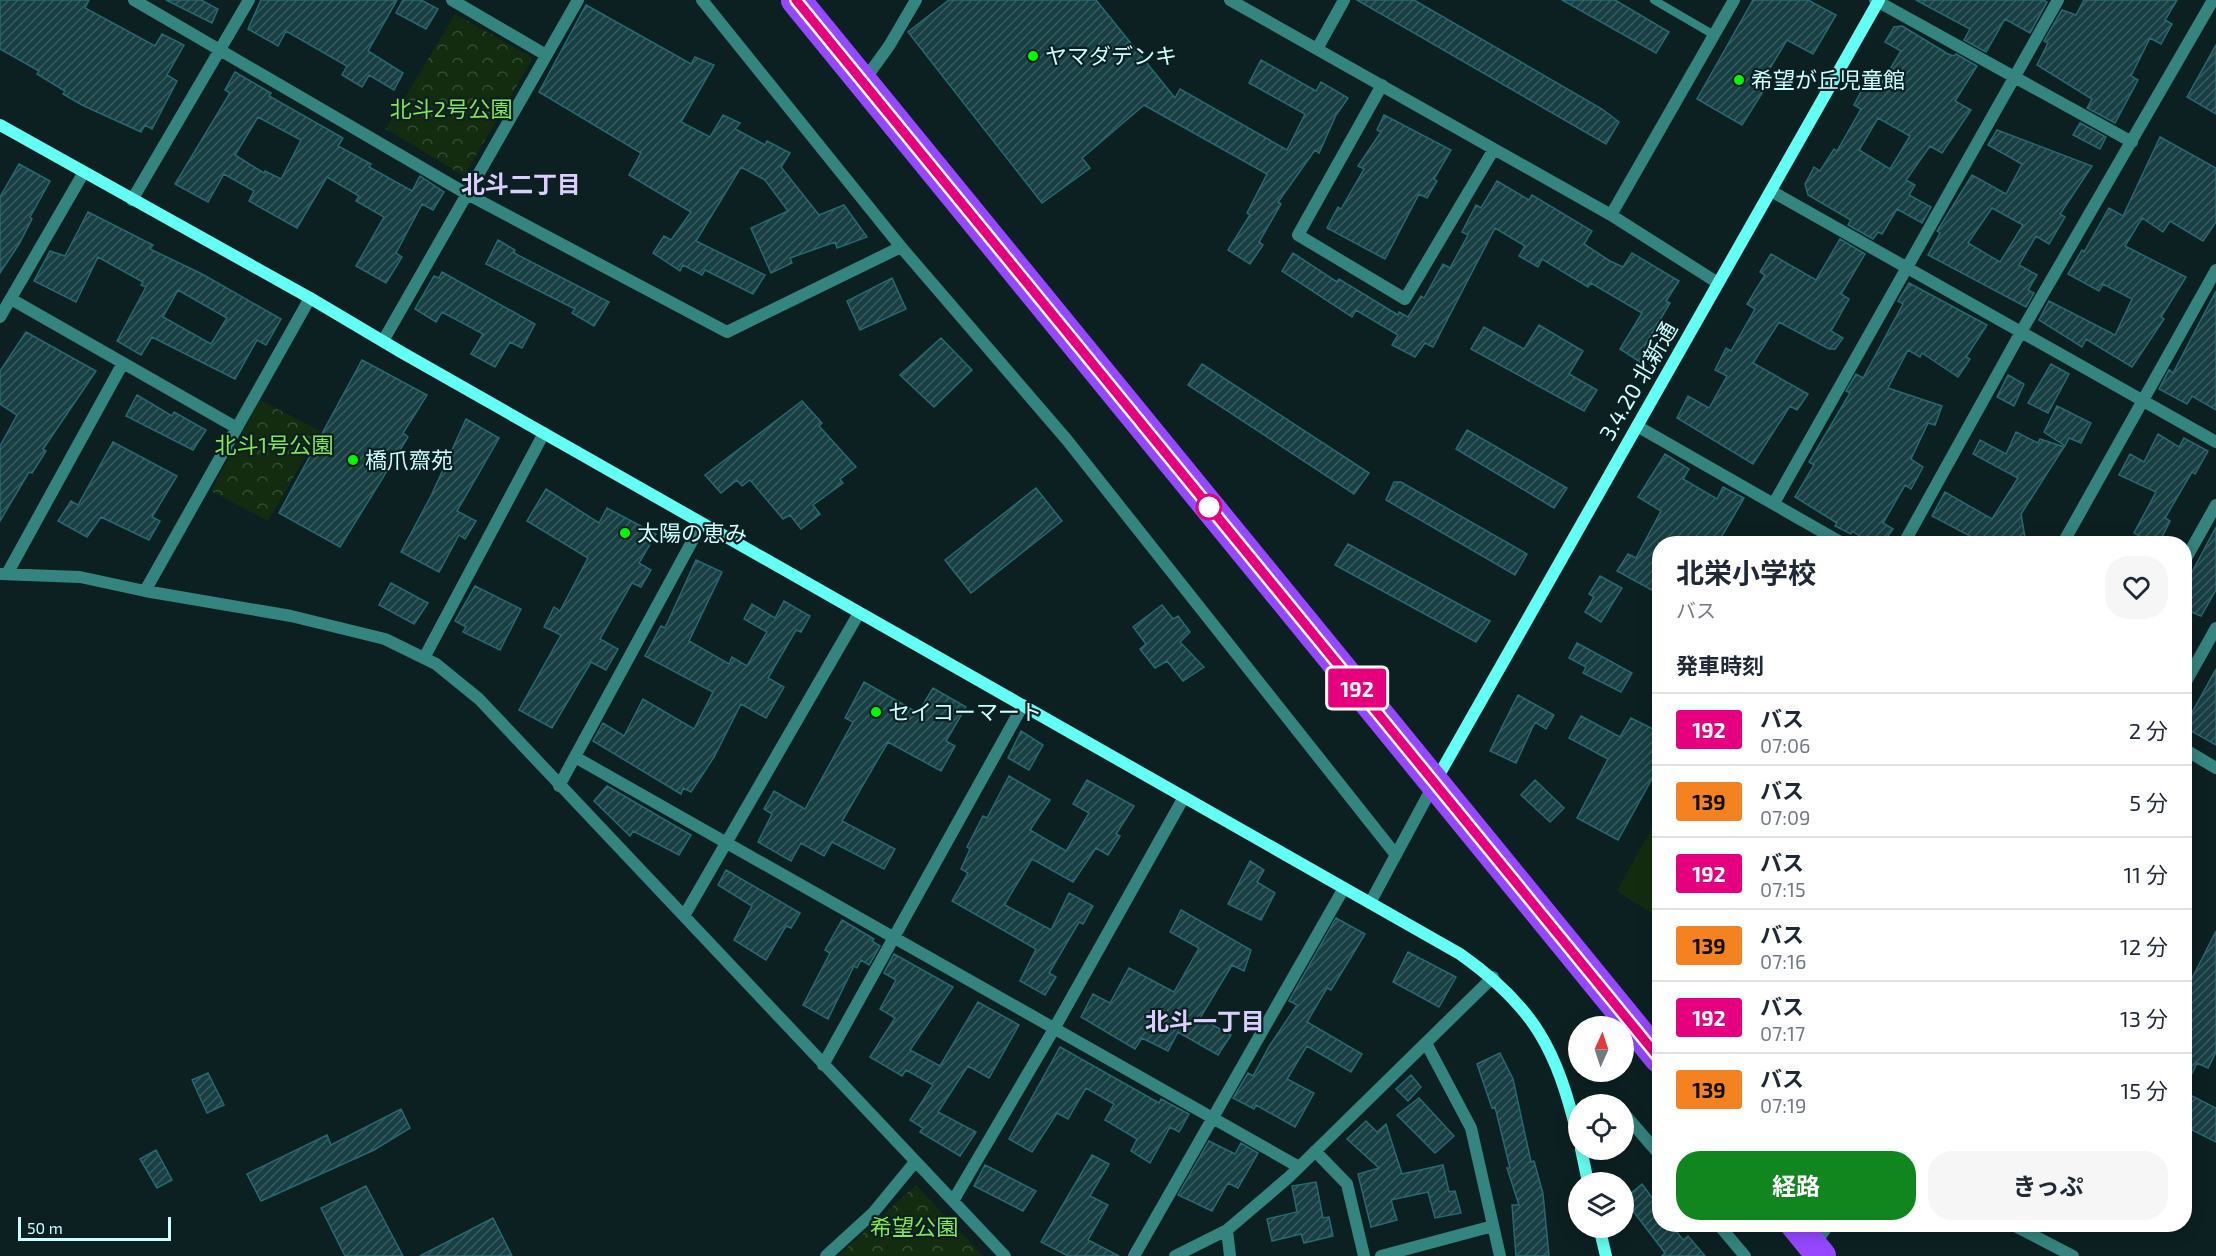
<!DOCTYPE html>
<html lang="ja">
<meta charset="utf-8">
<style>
body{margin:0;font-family:"Exo 2","Noto Sans JP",sans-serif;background:#f6f6f7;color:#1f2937;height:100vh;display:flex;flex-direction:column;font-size:22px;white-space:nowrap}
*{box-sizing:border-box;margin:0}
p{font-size:20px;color:#747a83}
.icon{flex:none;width:33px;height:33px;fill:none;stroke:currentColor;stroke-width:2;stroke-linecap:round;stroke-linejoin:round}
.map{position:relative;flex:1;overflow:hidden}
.panel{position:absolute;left:1652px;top:536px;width:540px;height:696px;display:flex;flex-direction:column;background:#fff;border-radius:24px;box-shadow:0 3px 15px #0003}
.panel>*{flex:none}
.badge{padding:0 12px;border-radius:4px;font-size:21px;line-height:39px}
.needle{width:39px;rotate:3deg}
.tools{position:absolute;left:1568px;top:1016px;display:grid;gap:12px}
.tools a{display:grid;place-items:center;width:66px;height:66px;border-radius:50%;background:#fff;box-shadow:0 3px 15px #0003;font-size:30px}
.scale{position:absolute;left:18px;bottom:15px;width:153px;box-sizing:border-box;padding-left:6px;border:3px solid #cdfeff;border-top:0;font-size:16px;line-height:21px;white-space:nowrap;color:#cdfeff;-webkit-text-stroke:4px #0c2022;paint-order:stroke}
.map>.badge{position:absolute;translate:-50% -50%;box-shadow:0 0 0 3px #fff}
h2{padding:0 24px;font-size:22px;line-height:54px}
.round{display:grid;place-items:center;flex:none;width:63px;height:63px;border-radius:24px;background:#f6f6f7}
.overview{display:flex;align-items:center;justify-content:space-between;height:102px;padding:0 24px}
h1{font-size:28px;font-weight:700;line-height:45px}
.action{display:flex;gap:12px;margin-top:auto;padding:12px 24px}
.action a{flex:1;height:69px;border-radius:24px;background:#11861e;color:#fff;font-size:24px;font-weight:700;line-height:69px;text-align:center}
.action a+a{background:#f6f6f7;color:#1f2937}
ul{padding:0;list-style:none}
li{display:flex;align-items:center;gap:18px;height:72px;padding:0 24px;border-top:2px solid #e0e1e3}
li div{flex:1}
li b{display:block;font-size:22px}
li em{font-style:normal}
li .badge{min-width:66px;font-weight:700;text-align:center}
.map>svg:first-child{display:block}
.park{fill:url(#park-crowns)}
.pitch{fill:#132c0f}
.building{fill:url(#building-hatch);stroke:#276a72;stroke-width:1.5;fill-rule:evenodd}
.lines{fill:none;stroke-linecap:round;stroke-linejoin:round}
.lane{stroke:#34847f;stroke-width:8}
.street{stroke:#34847f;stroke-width:12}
.secondary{stroke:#64fff4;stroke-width:12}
.highway{stroke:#9548ff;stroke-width:30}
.line-casing{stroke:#fff;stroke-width:14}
.line{stroke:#e6007e;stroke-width:9}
.poi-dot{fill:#00f800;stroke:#0c2022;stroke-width:2}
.stop-dot{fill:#fff;stroke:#e6007e;stroke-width:3}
.labels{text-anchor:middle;stroke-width:4.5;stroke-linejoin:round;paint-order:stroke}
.poi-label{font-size:22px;fill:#cdfeff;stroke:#0c2022;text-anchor:start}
.park-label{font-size:22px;fill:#85e652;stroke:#0c2022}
.street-label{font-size:22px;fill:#cdfeff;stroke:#0c2022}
.neighbourhood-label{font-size:24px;font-weight:bold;fill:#dccfff;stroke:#0c2022}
</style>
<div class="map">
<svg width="2216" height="1256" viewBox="0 0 2216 1256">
<defs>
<pattern id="park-crowns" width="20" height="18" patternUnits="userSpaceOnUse" patternTransform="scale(1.5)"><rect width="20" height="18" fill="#132c0f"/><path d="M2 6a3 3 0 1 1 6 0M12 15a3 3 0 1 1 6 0" fill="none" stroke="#344c33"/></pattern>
<pattern id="building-hatch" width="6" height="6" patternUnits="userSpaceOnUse" patternTransform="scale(1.5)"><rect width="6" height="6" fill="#173f44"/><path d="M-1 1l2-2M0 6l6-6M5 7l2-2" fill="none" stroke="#385c60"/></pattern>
</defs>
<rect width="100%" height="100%" fill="#0c2022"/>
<path class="park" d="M455 14 533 58 464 176 386 129Z
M260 400 320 431 268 521 211 491Z
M916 1185 983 1256H838Z"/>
<path class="pitch" d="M1659 815V918L1617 891Z"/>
<path class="building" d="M0 0H89L85 8 155 46 162 34 184 45 167 75 177 81 152 129 145 125 141 132 82 105 63 94 65 91 37 74 39 71 0 49Z
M166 0H201L218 9 212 23Z
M261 0H397L368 51 403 73 394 90 369 75 362 87 342 75 347 66 286 31 278 46 248 29Z
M403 0H421L438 9 426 29 396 13Z
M949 0H1096L1175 98 1180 89 1287 150 1305 114 1249 83 1261 60 1316 91 1321 82 1348 98 1336 115 1319 153 1315 150 1278 202 1281 204 1259 242 1263 245 1250 264 1228 250 1250 215 1247 213 1267 174 1144 105 1082 158 1090 168 1042 203 908 32Z
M1357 0H1414L1602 109 1619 122 1606 144Z
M1562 0H1615L1669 32 1656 53Z
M1753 0H1808L1836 15 1813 54 1787 40 1764 78 1769 82 1742 125 1697 99Z
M1916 0H2043L2047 2 2030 33 2005 19 1986 52 1964 40 1970 29Z
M2084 0H2177L2165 20 2172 24 2161 44 2150 38 2131 76 2138 80 2115 123 2087 108 2092 99 2037 65 2048 43 2044 41 2062 10 2076 15Z
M586 5 691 64 695 57 714 65 681 122 710 137 723 115 740 123 735 129 765 145 767 141 790 153 781 167 819 215 844 205 867 237 837 248 835 242 790 258 792 263 771 273 751 228 788 211 765 180 741 167 696 241 765 275 753 294 705 270 702 275 683 265 680 271 653 253 664 236 671 240 691 212 629 175 641 153 539 92Z
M1902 26 1948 54 1954 56 1956 54 1977 66 1955 101 1971 110 1942 153 1930 146 1906 180 1915 185 1909 195 1931 207 1922 223 1897 209 1882 234 1878 232 1873 239 1848 225 1851 220 1808 195 1805 184 1814 167 1820 171 1834 149 1837 151 1861 109 1854 105 1865 84 1877 91 1901 51 1885 42 1894 27ZM1878 118 1910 136 1890 169 1859 150Z
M2216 45V114L2187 97Z
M235 72 271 93 269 96 343 138 338 146 371 164 369 167 412 191 420 176 444 192 433 210 422 204 396 253 402 257 386 283 356 266 384 217 356 201 359 196 327 177 297 228 249 201 254 191 224 174 208 202 175 184 230 93 225 90ZM258 117 301 140 281 179 265 171 264 173 235 155Z
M1384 115 1451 150 1434 179 1437 181 1427 198 1419 194 1385 259 1327 228 1338 207 1341 209 1364 169 1358 166 1381 132 1377 130Z
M2080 123 2106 137 2100 149 2073 135Z
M1997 130 2092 166 2060 214 2065 217 2049 244 2036 236 2019 265 2037 275 2028 290 2034 293 2026 307 1928 255 1940 233 1937 231 1972 175 2006 194 2022 164 1988 145ZM1992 208 2023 225 2000 262 1968 243Z
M2160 137 2216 168V222L2203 241 2170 221 2163 232 2142 218 2125 246 2186 277 2161 317 2164 319 2132 367 2086 339 2082 347 2039 320 2049 301 2115 335 2132 299 2103 284 2099 291 2068 274 2082 250 2084 252 2109 208 2123 216Z
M19 164 50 181 30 217 32 219 19 244 0 273V197Z
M1497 181 1529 200 1532 195 1592 231 1584 244 1610 261 1623 267 1632 253 1679 281 1666 301 1670 303 1645 345 1649 347 1640 362 1620 349 1642 313 1591 283 1588 287 1542 259 1538 267 1519 256 1525 246 1495 228 1433 347 1425 343 1415 357 1392 345 1398 335 1356 310 1352 317 1282 271 1293 253 1337 282 1339 279 1398 315 1399 312 1408 317 1421 296 1424 298 1443 264 1450 268 1468 235 1462 232 1476 205 1481 208Z
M88 212 153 245 150 249 202 274 281 319 266 345 257 340 235 379 152 337 141 355 117 341 146 287 141 285 143 282 98 257 76 302 34 281 50 251 65 256ZM178 290 227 318 211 344 163 317Z
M1840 239 1865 254 1841 294 1849 299 1831 331 1843 338 1835 349H1829L1779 322 1753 363 1808 394 1797 410 1790 406 1753 464 1677 418 1688 396 1709 408 1727 376 1715 370 1726 348 1731 351 1755 309 1747 304 1765 275 1760 272 1771 254 1816 280Z
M498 240 515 250 514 253 609 302 594 326 572 313 575 309 486 264Z
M442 272 535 324 522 348 510 342 495 367 471 354 483 334 442 312 436 322 415 309 434 276 439 278Z
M892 278 906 309 860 330 847 301Z
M1909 283 1987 325 1966 357 1970 359 1958 377 1922 353 1920 357 1908 350 1888 388 1942 406 1935 425 1928 423 1911 459 1923 467 1911 489 1905 485 1883 523 1893 529 1883 543H1870L1852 531 1851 534 1835 526 1837 523 1795 497 1814 465 1809 462 1850 393 1846 391 1856 374 1863 378 1903 304 1898 301Z
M2216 291V410L2192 396 2187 404 2159 389 2169 370 2173 373Z
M1539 325 1583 351 1569 374 1597 390 1584 411 1471 349 1484 327 1524 349Z
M26 332 96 371 43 449 46 451 32 473 29 472 0 521V446L17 415 0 404V371Z
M941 338 972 370 934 407 900 375Z
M362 360 427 395 403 433 408 437 340 547 279 513Z
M1202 364 1369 473 1354 494 1188 385Z
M2051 364 2069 374 2048 413 2028 403Z
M2008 375 2024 384 2014 406 1997 397Z
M137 395 172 416 174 412 206 430 193 450 126 416Z
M802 401 822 423 819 426 856 467 840 479 843 483 813 505 820 514 801 529 790 515 783 519 750 480 742 486 737 480 721 493 705 475Z
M2057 406 2091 423 2081 443 2069 438 2065 446 2044 432Z
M466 419 499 438 457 511 476 521 465 539 459 535 439 572 401 552 431 496Z
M1467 430 1567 488 1554 508 1456 449Z
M2016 432 2038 443 2040 439 2064 447 2021 514 2026 543H1983L1932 516 1945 492 1992 519 2018 478 1973 454 1980 440 2006 454Z
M2158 434 2179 447 2184 438 2208 451 2195 474 2192 472 2165 518 2170 521 2159 543H2152L2134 533 2156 492 2119 475 2130 454 2144 462Z
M113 442 177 476 152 517 160 521 149 540 101 517 87 537 58 521 71 501 78 505Z
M1665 454 1689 469 1683 479 1717 499 1723 487 1744 498 1718 543H1659V594L1617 571 1628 554 1636 558 1661 511 1638 497Z
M1394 482H1401L1527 554 1515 575 1386 500Z
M1036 488 1062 521 971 593 945 560Z
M546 489 599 523 607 508 656 534 639 563 651 570 641 587 632 583 600 639 618 649 606 670 591 662 552 728 519 710 561 635 544 627 554 607 560 611 588 558 527 521Z
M2216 527V590L2201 616 2184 609V587Z
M1348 544 1490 621 1476 642 1335 565Z
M696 560 722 572 689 641 729 664 732 657 747 666 767 632 744 619 752 604 775 618 784 601 810 616 801 632 796 630 768 678 784 687 766 718 741 704 714 757 691 792 683 788 681 794 593 741 603 723 624 736 643 699 694 729 713 692 645 656 661 626 665 628Z
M1600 576 1622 588 1601 622 1585 612 1594 597 1589 594Z
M391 583 428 603 414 624 379 605Z
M475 586 521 609 500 650 463 632 466 627 455 621Z
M1162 605 1173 619 1178 616 1190 632 1180 642 1204 667 1183 681 1167 661 1155 668 1140 649 1146 644 1133 627Z
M1577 643 1632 673 1621 692 1583 673 1586 667 1569 658Z
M2216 669V745L2184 727Z
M864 682 918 713 933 688 966 707 946 741 955 746 941 771 888 742 842 821 895 849 884 869 832 842 824 856 801 843 791 861 758 842 772 814 764 809 774 791 805 809 853 722 845 718Z
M1518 695 1554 715 1546 729 1535 722 1516 763 1490 751Z
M1581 716 1620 737 1631 718 1659 732V766L1618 840 1577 818 1608 759 1569 738Z
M1021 731 1043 745 1029 770 1008 758Z
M1009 776 1050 800 1030 830 1066 851 1089 813 1073 804 1087 780 1134 806 1116 834 1120 836 1108 855 1096 848 1073 882 1032 859 1006 902 1005 905 1051 930 1069 893 1093 906 1083 924 1079 922 1049 973 1056 977 1045 995 1020 981 1036 949 952 901 968 873 961 869 970 849 967 847 983 816 987 818Z
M1535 780 1564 808 1550 822 1521 795Z
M607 786 691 835 679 855 633 831 630 836 594 801Z
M1250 861 1264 870 1257 882 1275 893 1261 920 1228 904Z
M726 870 800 913 791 928 786 926 766 960 734 940 752 906 718 885Z
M1181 910 1251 950 1244 971 1232 965 1200 1018 1231 1035 1218 1055 1178 1032 1168 1051 1142 1038 1135 1049 1081 1017 1093 994 1110 1003 1129 968 1174 992 1199 948 1170 932Z
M1336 918 1365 934 1331 990 1327 988 1307 1022 1362 1054 1351 1072 1307 1046 1287 1079 1314 1093 1295 1127 1256 1105 1254 1109 1233 1098 1248 1073 1253 1076 1270 1045 1297 1005 1289 1001Z
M842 920 874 939 872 941 880 946 869 965 861 960 857 968 854 966 828 1019 803 1005 830 953 825 950Z
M2216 931V1052L2208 1068 2197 1063 2184 1090V994Z
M1408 952 1456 977 1439 1007 1393 982Z
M894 954 953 987 910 1050 940 1066 978 1002 1019 1025 989 1078 968 1066 938 1112 976 1132 960 1156 920 1132 923 1128 910 1120 933 1085 906 1070 902 1076 870 1057 895 1018 880 1009 896 980 884 973Z
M1060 1047 1159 1103 1161 1099 1189 1114 1179 1132 1170 1127 1150 1163 1131 1151 1137 1139 1105 1120 1114 1104 1086 1088 1068 1119 1057 1113 1032 1152 1009 1139Z
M1500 1053 1513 1079 1531 1162 1534 1161 1543 1194 1549 1256H1516L1512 1205H1519L1507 1168H1510L1495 1107 1492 1108 1477 1064Z
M208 1073 224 1105 207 1113 192 1080Z
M1411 1075 1421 1087 1408 1101 1396 1089Z
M2184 1092 2216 1108V1142L2184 1126Z
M1419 1098 1454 1136 1435 1153 1397 1115Z
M401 1109 410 1128 374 1150 261 1201 247 1174 327 1135 331 1145Z
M1366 1121 1377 1132 1386 1124 1402 1174 1443 1165 1449 1192 1455 1191 1461 1213 1435 1218 1428 1192 1391 1200 1397 1220 1371 1227 1358 1174 1379 1168 1347 1139Z
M1209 1141 1235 1154 1241 1143 1258 1153 1238 1188 1228 1183 1212 1211 1178 1195Z
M156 1150 172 1180 157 1188 140 1159Z
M1092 1155 1109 1164 1090 1196 1108 1205 1088 1240 1119 1256H1068L1041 1242Z
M985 1165 1036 1191 1023 1211 974 1186Z
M1316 1182 1323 1218 1329 1217 1333 1236 1304 1243 1301 1234 1272 1241 1267 1219 1297 1212 1292 1186Z
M1642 1184 1659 1207V1224H1671L1683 1240 1688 1236 1705 1256H1662L1665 1253 1624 1199Z
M366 1186 403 1256H345L321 1208Z
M493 1218 512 1256H420Z"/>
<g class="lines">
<path class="lane" d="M1654 0 1714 35"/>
<path class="street" d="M134 0 467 194 727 332 901 247
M452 0 546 55
M702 0 901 247 1067 440 1396 855
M1230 0 1611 215 1718 283
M1875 0 2132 142
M1317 49 1344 0
M863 82 889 46 916 0
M1382 85 1298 235 1405 299 1494 149
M1771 191 2216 442
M132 200 249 0
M1611 215 1734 0
M11 299 237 428
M0 317 84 172
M383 341 578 0
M1637 426 1842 543
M1774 503 2058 0
M1904 543 2021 332 2213 0
M2063 543 2216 270
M2184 562 2216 505
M0 574 80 577 145 591 291 616 385 639 436 664 479 699 1005 1256
M7 574 123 363
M145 591 310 298
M424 658 544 433
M2184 685 2216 628
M2184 749 2216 768
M575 757 1299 1167
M559 786 702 523
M1370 903 1434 784
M684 916 859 613
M1426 1043 1471 1128 1500 1256
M823 1065 1023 705
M1623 1116H1626L1659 1154
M1315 1151 1347 1184 1364 1256
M953 1201 1054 1029 1184 797
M1718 1224 1745 1256
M2011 1224 2073 1256
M1227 1230 1230 1256
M1814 1245 1829 1224
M826 1256 873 1213 915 1162
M1134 1256 1344 888
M1175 1256 1227 1230 1289 1177 1493 977
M1381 1256 1493 1226"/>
<path class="secondary" d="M0 125 310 298 401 352 1460 954C1535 1007 1557 1050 1578 1138
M1435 782 1879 0
M1581 1149 1588 1182
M1599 1227 1606 1256"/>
<path class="highway" d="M796 0 1659 1058
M1795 1224 1821 1256"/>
</g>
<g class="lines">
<g class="line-casing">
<path id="line" d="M796 0 1659 1058"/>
</g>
<use href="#line" class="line"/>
</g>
<g class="poi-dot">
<circle cx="1033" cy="56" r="6"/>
<circle cx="1739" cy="80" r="6"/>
<circle cx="353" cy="460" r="6"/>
<circle cx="625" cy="533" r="6"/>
<circle cx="876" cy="712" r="6"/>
</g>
<circle class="stop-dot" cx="1209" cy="507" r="12"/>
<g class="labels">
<g class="poi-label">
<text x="1045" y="64">ヤマダデンキ</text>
<text x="1751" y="88">希望が丘児童館</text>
<text x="365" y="468">橋爪齋苑</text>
<text x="637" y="541">太陽の恵み</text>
<text x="888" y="720">セイコーマート</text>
</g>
<g class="park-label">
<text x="451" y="117">北斗2号公園</text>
<text x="274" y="453">北斗1号公園</text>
<text x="914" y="1235">希望公園</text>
</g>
<g class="street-label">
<text transform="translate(1638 381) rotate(-60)" y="8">3.4.20 北新通</text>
</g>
<g class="neighbourhood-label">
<text x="521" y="193">北斗二丁目</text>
<text x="1205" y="1030">北斗一丁目</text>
</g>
</g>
</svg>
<div class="tools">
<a><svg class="needle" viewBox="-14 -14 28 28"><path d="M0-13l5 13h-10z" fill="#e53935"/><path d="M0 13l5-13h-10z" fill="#747a83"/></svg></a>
<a><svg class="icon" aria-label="locate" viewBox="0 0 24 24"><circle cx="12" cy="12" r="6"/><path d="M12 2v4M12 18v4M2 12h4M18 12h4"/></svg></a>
<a><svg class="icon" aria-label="layers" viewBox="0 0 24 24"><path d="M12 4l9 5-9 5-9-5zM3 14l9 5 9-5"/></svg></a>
</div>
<div class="scale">50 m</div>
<b class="badge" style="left:1357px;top:688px;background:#e6007e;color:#fff">192</b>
<section class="panel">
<div class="overview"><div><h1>北栄小学校</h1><p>バス</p></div><a class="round"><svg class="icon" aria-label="heart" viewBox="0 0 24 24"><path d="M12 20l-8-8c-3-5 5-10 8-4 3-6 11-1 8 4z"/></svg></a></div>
<h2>発車時刻</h2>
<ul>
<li><span class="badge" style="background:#e6007e;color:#fff">192</span><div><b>バス</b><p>07:06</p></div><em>2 分</em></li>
<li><span class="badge" style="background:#f58220;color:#111">139</span><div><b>バス</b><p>07:09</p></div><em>5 分</em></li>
<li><span class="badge" style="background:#e6007e;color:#fff">192</span><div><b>バス</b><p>07:15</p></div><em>11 分</em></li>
<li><span class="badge" style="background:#f58220;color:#111">139</span><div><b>バス</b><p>07:16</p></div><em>12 分</em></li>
<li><span class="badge" style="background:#e6007e;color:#fff">192</span><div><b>バス</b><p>07:17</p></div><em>13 分</em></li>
<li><span class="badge" style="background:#f58220;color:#111">139</span><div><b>バス</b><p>07:19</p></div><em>15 分</em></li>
</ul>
<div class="action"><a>経路</a><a>きっぷ</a></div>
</section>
</div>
